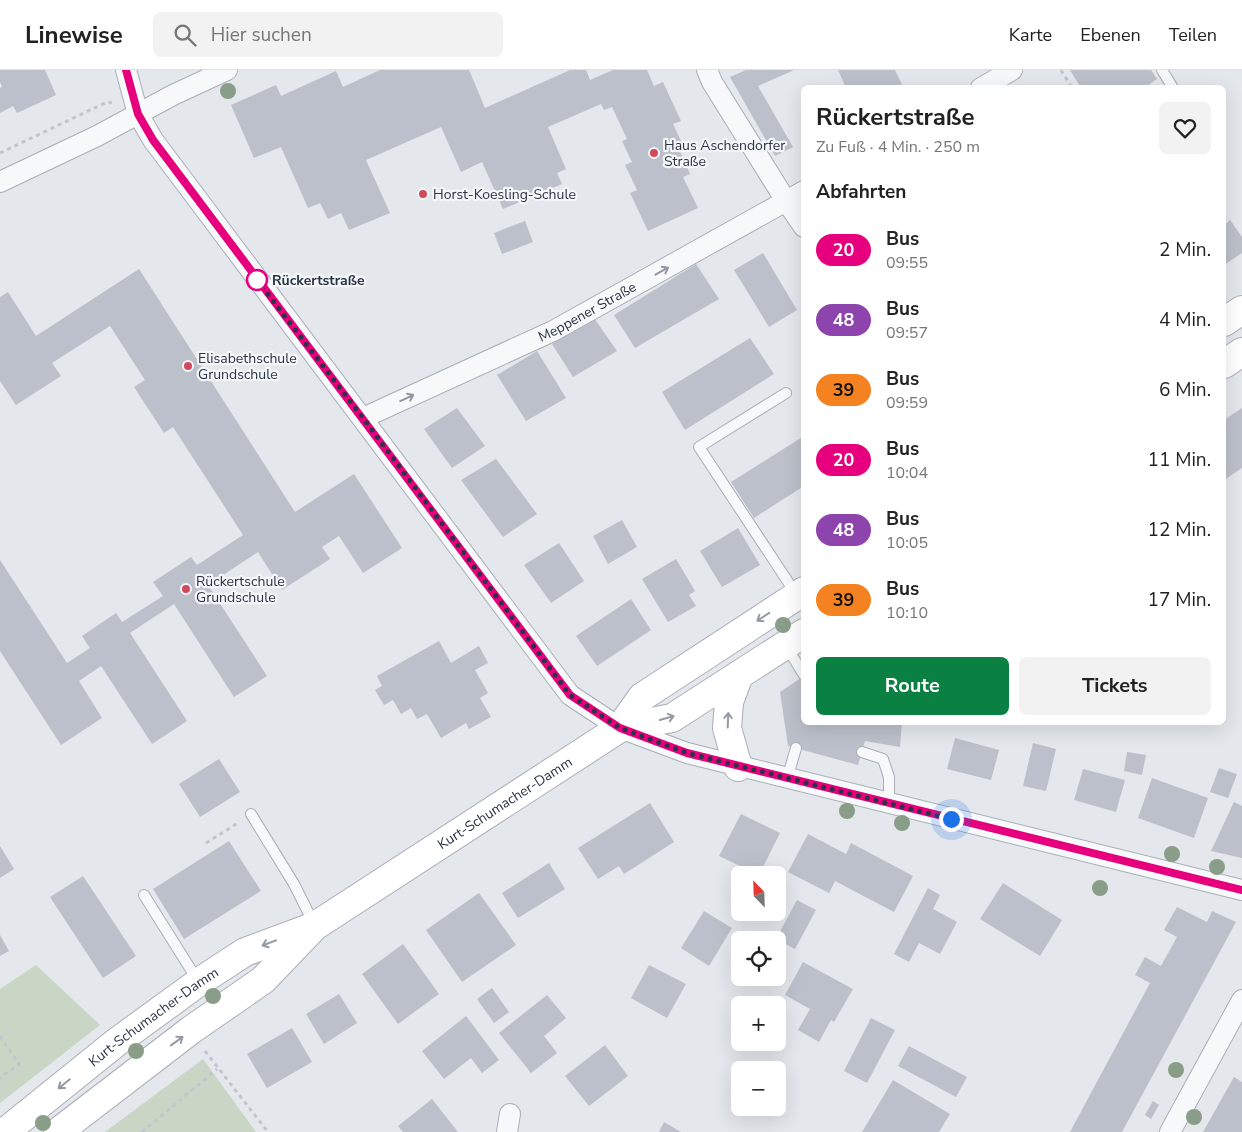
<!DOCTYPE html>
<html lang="de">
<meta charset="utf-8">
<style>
body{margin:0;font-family:"Nunito Sans",sans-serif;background:#f2f2f2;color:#222;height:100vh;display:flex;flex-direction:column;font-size:19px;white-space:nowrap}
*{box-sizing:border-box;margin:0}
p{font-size:16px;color:#767676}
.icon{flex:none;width:28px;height:28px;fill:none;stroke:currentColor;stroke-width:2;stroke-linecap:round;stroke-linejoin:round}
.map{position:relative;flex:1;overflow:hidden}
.side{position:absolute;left:801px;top:15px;width:425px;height:640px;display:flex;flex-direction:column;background:#fff;border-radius:8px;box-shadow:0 5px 20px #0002}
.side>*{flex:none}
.badge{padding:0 10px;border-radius:16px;font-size:18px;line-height:32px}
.needle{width:32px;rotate:337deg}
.tools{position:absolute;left:731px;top:796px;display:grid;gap:10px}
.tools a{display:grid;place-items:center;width:55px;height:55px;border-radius:8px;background:#fff;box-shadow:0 5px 20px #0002;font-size:25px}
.you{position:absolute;width:25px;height:25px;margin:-12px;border:4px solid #fff;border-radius:50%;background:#1a73e8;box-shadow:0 0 0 8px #1a73e833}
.map>.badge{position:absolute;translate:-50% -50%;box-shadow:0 0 0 2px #fff}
h2{padding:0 15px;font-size:19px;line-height:45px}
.round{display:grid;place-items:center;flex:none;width:52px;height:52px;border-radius:8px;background:#f2f2f2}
.head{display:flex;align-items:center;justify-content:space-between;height:85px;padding:0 15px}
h1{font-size:24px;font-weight:700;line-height:38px}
.action{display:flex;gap:10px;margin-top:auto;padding:10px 15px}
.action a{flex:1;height:58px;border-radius:8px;background:#0b8043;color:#fff;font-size:20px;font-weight:700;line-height:58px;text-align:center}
.action a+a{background:#f2f2f2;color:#222}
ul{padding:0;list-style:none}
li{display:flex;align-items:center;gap:15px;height:70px;padding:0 15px}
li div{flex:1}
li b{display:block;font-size:19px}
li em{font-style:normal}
li .badge{min-width:55px;font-weight:700;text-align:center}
header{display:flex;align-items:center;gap:30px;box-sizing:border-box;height:70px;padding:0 25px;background:#fff;border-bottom:1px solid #e0e0e0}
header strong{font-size:24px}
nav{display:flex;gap:28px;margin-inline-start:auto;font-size:18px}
.search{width:350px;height:45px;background:#f2f2f2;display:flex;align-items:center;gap:12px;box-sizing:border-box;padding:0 18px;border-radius:8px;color:#767676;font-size:19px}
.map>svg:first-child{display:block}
.green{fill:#c9d6c5}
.building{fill:#bbc0ca}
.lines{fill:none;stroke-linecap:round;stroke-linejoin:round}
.lane-casing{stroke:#a9aeb7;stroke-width:12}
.street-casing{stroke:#a9aeb7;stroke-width:22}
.secondary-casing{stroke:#a9aeb7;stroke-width:30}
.path{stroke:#c2c5cb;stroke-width:3;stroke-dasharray:4 4;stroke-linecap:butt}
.lane{stroke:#f7f8fa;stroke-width:10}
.street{stroke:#f7f8fa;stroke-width:20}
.secondary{stroke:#fff;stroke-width:28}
.tree{fill:#899d89}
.oneway{stroke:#9196a0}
.oneway2{stroke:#959aa2}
.line-casing{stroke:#fff;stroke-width:11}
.line{stroke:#e6007e;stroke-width:8}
.walk{stroke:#2b3445;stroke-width:5;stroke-dasharray:0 9}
.poi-dot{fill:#d1495b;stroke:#f4f6f9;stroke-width:2}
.stop-dot{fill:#fff;stroke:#e6007e;stroke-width:2.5}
.labels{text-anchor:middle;stroke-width:4.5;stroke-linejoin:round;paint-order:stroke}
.poi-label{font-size:14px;fill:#2b3445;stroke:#f4f6f9;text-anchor:start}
.stop-label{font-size:14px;font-weight:bold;fill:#2b3445;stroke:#f4f6f9;text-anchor:start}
.street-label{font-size:14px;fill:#2b3445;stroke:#f4f6f9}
</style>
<header>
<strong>Linewise</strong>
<div class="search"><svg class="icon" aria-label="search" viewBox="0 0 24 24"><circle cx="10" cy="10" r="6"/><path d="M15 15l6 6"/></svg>Hier suchen</div>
<nav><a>Karte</a><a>Ebenen</a><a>Teilen</a></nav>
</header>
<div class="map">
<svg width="1242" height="1062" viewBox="0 0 1242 1062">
<rect width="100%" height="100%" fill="#e4e7ec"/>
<path class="green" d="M36 895 100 955 0 1033V919Z
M203 989 256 1062H105Z"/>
<path class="building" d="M0 0H45L56 25 17 43 13 36 0 43V18L2 17 0 12Z
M380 0H469L485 38 570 0H586L590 10 613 0H647L654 16 663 12 681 51 673 54 682 73 677 75 690 104 683 107 698 138 648 161 630 123 637 120 625 95 632 92 622 71 627 69 612 37 604 40 601 34 548 57 566 99 557 103 562 114 503 139 482 92 461 102 441 57 366 90 390 143 349 160 341 143 328 149 320 133 308 138 281 77 254 88 231 35 276 15 281 26 336 1 343 17Z
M746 0H794L758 16 793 77 775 86 730 7Z
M838 0H895L903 17 846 18Z
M1070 0H1151L1157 9 1144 18H1081Z
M1230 150 1242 167V183L1224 195V155Z
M525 151 533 172 502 184 494 163Z
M763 183 797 240 769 257 734 200Z
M696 194 719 229 635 278 614 245Z
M139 199 295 442 354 404 402 478 363 503 339 466 322 477 330 489 282 520 258 482 208 515 267 606 234 627 174 534 130 563 187 651 152 674 101 596 79 611 102 648 61 675 0 581V490L67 593 90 578 82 566 116 543 122 552 163 526 153 512 191 487 197 495 243 465 173 357 164 363 134 317 145 310 110 256 52 293 61 306 16 335 0 311V227L8 222 36 266Z
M594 248 617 281 573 307 552 274Z
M750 268 774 304 685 360 662 322Z
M537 281 566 328 526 351 497 305Z
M457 338 485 376 452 398 424 359Z
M1242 338V398L1224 410V350Z
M804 366V416L754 448 731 412Z
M496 389 537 444 503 467 461 410Z
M622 450 637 477 608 494 593 466Z
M738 458 760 495 722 517 700 481Z
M559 473 584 511 551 533 524 495Z
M676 489 695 521 689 525 696 536 668 552 642 509Z
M631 529 651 560 597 596 576 566Z
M439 571 451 593 479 576 488 593 475 600 488 623 480 628 491 647 469 659 466 653 441 668 427 644 417 649 411 638 401 644 393 630 384 635 375 620 382 616 377 606Z
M804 606V652H902L900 677 865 671 858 695 788 676 780 622Z
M955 668 999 680 991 710 947 699Z
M1033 673 1056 679 1046 721 1023 716Z
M1127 682 1146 685 1142 705 1124 701Z
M219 689 240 722 200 747 179 714Z
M1219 698 1237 704 1228 728 1210 722Z
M1083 699 1125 710 1116 742 1074 730Z
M1152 708 1208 728 1194 768 1138 748Z
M1234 732 1242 736V788L1211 781Z
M650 733 674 772 624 804 619 796 598 809 578 778Z
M741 744 780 763 759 805 719 786Z
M808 764 846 784 851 773 913 806 894 842 835 811 829 823 788 802Z
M229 771 261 821 184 869 153 819Z
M0 776 14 799 0 808Z
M549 793 565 819 518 848 502 823Z
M83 806 136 886 103 908 50 827Z
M1003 813 1062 850 1040 886 980 849Z
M928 818 940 825 933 839 957 852 940 884 919 873 909 892 894 884Z
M479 823 516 875 462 912 426 860Z
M797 830 816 840 795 879 776 869Z
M1177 837 1207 852 1212 841 1236 852 1122 1062H1070L1150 913 1135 905 1145 887 1161 896 1177 867 1164 860Z
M704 841 732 858 709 896 681 878Z
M0 865 9 881 0 886Z
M403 874 439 924 398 954 362 904Z
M803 892 853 919 834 952 831 950 819 972 798 960 810 939 785 925Z
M649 895 686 914 667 948 631 928Z
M492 918 509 942 494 953 477 929Z
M339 924 357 953 324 974 306 944Z
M547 925 566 948 544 966 557 983 531 1003 499 963Z
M466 946 499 990 482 1003 471 988 444 1009 422 981Z
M871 948 895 960 867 1013 844 1001Z
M292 958 312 992 267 1018 247 984Z
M605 975 628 1006 589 1036 565 1006Z
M909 976 967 1007 956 1027 898 996Z
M1234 1007 1242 1012V1062H1203Z
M893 1010 950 1044 939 1062H862Z
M432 1029 458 1062H403L398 1056Z
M1153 1031 1159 1035 1151 1049 1145 1045Z
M664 1052 681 1062H659Z"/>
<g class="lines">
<g class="lane-casing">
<path id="lane" d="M1162 0 1173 18
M786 323 699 377 796 524
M786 576 804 605
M862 682 883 689 889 707V734
M787 709 796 678
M251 744 294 814 315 856
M144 825 198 911"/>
</g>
<g class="street-casing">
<g id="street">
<path d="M126 0 138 44 153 70 570 625 620 658 687 683 1242 820"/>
<path d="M707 0 712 12 786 131 804 157"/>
<path d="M981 18 1012 0"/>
<path d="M0 112 97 66 173 25 227 0"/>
<path id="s1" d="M363 348 553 261 804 121"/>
<path d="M507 1062 510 1044"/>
<path d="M1170 1062 1242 930"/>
</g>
</g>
<g class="secondary-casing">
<g id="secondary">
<path d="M1224 252 1242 240"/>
<path d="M1224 294 1242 282"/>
<path d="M620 658 642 627 804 521"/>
<path d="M738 697 727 658 729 632 739 605"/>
<path id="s2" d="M5 1062 118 971 199 912 245 882 315 856 620 658 672 648 804 563"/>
<path d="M58 1062 191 960 263 910 311 860"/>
</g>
</g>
<path class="path" d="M1061 0 1072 18
M0 83 107 32 112 33
M206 773 238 753
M0 966 19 994 0 1008
M205 981 268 1062
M142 1062 217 999"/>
<use href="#lane" class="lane"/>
<use href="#street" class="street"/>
<use href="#secondary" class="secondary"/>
</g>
<g class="tree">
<circle cx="228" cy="21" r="8"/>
<circle cx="783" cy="555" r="8"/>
<circle cx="847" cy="741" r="8"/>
<circle cx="902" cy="753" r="8"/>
<circle cx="1172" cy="784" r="8"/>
<circle cx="1217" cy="797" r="8"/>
<circle cx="1100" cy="818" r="8"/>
<circle cx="213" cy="926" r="8"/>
<circle cx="136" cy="981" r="8"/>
<circle cx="1176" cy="1000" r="8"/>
<circle cx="1194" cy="1047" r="8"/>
<circle cx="43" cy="1053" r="8"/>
</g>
<defs><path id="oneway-shaft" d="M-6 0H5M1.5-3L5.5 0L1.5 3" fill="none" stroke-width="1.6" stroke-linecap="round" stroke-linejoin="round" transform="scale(1.25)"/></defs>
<g class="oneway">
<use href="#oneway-shaft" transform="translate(662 201) rotate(-29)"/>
<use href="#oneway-shaft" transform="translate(407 328) rotate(-25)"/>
</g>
<g class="oneway2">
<use href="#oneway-shaft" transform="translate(763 547) rotate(147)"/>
<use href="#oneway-shaft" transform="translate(667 648) rotate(-16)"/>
<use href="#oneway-shaft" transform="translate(728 650) rotate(-88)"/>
<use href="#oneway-shaft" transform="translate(269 873) rotate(159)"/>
<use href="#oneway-shaft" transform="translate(177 971) rotate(-36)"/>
<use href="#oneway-shaft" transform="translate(64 1014) rotate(141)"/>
</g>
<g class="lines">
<g class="line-casing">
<path id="line" d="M126 0 138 44 153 70 570 625 620 658 687 683 1242 820"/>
</g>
<use href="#line" class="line"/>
<path class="walk" d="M257 210 363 348 570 625 620 658 687 683 951 749"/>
</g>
<g class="poi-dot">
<circle cx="654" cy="83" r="5"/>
<circle cx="423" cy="124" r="5"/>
<circle cx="188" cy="296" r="5"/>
<circle cx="186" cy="519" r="5"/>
</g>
<circle class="stop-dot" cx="257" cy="210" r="10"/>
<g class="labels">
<g class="poi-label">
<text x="664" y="80">Haus Aschendorfer<tspan x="664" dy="16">Straße</tspan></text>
<text x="433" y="129">Horst-Koesling-Schule</text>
<text x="198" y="293">Elisabethschule<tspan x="198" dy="16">Grundschule</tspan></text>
<text x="196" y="516">Rückertschule<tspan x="196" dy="16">Grundschule</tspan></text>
</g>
<g class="stop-label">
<text x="272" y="215">Rückertstraße</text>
</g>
<g class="street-label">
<text dy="5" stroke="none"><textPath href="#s1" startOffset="248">Meppener Straße</textPath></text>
<text dy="5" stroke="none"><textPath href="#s2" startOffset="601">Kurt-Schumacher-Damm</textPath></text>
<text dy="5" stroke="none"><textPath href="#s2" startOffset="188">Kurt-Schumacher-Damm</textPath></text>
</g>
</g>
</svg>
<div class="tools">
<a><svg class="needle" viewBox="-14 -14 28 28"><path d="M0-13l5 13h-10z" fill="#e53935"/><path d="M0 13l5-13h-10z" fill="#767676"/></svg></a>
<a><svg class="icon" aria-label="locate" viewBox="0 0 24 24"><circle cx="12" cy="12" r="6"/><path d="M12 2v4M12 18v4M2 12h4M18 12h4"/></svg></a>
<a>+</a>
<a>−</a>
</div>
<div class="you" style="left:951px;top:749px"></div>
<section class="side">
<div class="head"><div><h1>Rückertstraße</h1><p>Zu Fuß · 4 Min. · 250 m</p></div><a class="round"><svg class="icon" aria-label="heart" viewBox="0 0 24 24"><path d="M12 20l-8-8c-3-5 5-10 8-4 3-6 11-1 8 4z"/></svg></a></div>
<h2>Abfahrten</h2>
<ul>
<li><span class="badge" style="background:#e6007e;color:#fff">20</span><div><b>Bus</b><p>09:55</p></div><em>2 Min.</em></li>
<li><span class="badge" style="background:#8e44ad;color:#fff">48</span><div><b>Bus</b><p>09:57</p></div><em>4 Min.</em></li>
<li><span class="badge" style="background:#f58220;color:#111">39</span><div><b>Bus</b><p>09:59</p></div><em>6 Min.</em></li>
<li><span class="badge" style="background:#e6007e;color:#fff">20</span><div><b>Bus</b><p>10:04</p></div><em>11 Min.</em></li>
<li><span class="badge" style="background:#8e44ad;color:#fff">48</span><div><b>Bus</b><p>10:05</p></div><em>12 Min.</em></li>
<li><span class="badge" style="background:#f58220;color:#111">39</span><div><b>Bus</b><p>10:10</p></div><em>17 Min.</em></li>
</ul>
<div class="action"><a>Route</a><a>Tickets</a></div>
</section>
</div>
